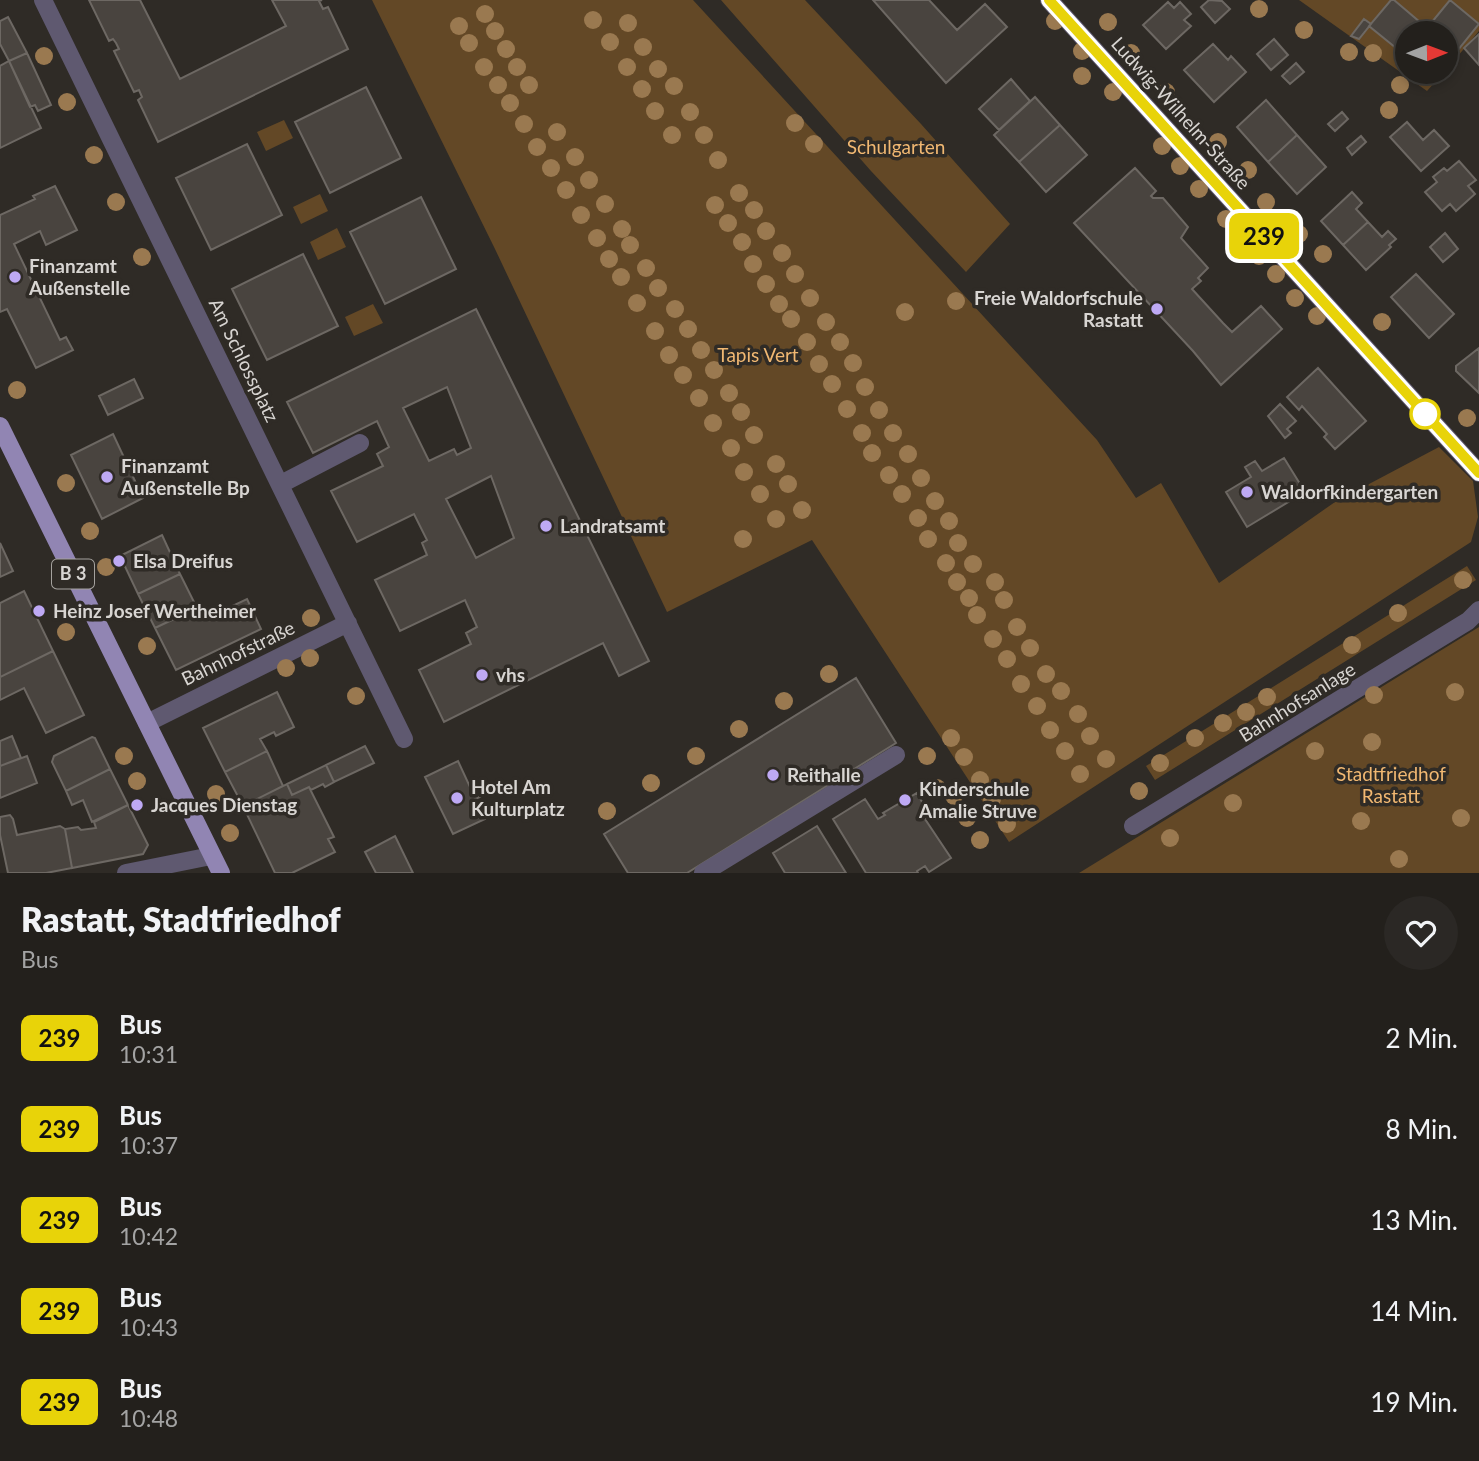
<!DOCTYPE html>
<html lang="de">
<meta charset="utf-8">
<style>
body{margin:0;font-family:Lato,sans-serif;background:#2b2825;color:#f1f3f6;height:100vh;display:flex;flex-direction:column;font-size:26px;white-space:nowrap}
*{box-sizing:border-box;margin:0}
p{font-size:23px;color:#a3a3a3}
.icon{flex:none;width:38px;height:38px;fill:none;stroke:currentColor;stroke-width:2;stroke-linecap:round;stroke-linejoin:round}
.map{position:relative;height:873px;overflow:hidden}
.details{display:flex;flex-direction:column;background:#23201c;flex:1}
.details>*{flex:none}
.badge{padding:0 14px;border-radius:10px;font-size:24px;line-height:46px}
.needle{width:46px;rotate:89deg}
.buttons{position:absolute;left:1395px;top:21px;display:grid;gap:14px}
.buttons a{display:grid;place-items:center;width:63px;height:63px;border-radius:50%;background:#23201c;box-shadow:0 4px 10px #0003,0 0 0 2px #403e3b;font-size:35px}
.map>.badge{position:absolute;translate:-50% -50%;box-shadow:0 0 0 4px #fff}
.round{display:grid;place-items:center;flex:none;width:74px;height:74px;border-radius:37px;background:#2b2825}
.head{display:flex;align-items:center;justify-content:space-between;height:119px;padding:0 21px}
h1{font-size:33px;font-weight:800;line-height:52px}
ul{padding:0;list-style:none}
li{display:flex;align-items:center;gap:21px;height:91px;padding:0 21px}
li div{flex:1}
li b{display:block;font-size:26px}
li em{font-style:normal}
li .badge{min-width:77px;font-weight:700;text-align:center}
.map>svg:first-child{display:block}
.green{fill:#634826}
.building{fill:#49443f;stroke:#6d6863;stroke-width:2;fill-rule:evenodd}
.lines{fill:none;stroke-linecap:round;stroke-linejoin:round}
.minor{stroke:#5f5970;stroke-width:18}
.major{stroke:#9185b3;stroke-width:18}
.tree{fill:#9a7950}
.line-casing{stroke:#fff;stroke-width:16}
.line{stroke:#e8d309;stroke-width:10}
.poi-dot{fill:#bea9f4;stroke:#2f2b26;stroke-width:2.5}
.stop-dot{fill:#fff;stroke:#e8d309;stroke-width:3.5}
.labels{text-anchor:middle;stroke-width:7;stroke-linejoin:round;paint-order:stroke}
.shield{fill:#2f2b26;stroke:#a5a29e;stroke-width:2}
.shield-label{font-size:18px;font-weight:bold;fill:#d8d5d2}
.street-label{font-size:19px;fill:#d8d5d2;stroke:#2f2b26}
.park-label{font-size:19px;fill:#f1b872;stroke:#2f2b26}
.poi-label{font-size:19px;font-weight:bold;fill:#d8d5d2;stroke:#2f2b26;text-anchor:start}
</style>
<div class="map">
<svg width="1479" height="873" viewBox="0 0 1479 873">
<rect width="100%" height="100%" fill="#2f2b26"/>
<path class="green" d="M372 0H693L1097 440 1136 498 1161 483 1219 583 1335 502 1439 447 1473 481 1478 517 1471 542 1009 842 812 540 667 612 495 249Z
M721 0H805L921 124 1010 224 966 272 871 171Z
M1299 0H1479V31L1446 70V33H1407V72H1444L1427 91Z
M284 120 293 138 266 151 257 132Z
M320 194 328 211 301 224 293 207Z
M337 228 346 247 318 260 310 242Z
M373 304 383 323 354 336 345 317Z
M1467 566 1476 580 1155 780 1146 766Z
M1479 627V873H1079Z"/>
<path class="building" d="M89 0H140L180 79 286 26 272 0H322L319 1 323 9 328 7 348 49 158 142 138 100 142 97 139 90 134 92 114 51 119 49 116 43 113 39 109 41Z
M873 0H929L957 30 985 4 1007 27 946 83Z
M1209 0 1222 1 1230 9 1215 23 1201 7Z
M1391 0H1394L1427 28 1450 0 1479 24 1446 65V33H1407V57L1369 26Z
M1168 2 1174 8 1180 2 1191 14 1184 20 1191 26 1166 49 1143 25Z
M8 17 27 53 9 61 0 44V21Z
M1364 19 1371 24 1359 39 1351 36Z
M1479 34V65L1464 48Z
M1274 39 1288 55 1271 70 1257 54Z
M1213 44 1228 60 1231 56 1246 72 1214 102 1184 70Z
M27 53 51 105 38 111 35 105 30 107 9 61Z
M9 61 41 128 0 148V66Z
M1296 63 1304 72 1290 84 1282 76Z
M1011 79 1030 101 999 130 979 109Z
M366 87 401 158 330 193 295 122Z
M1035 97 1060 125 1019 162 994 135Z
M1266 100 1297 135 1268 162 1237 127Z
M1342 112 1348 119 1335 131 1328 124Z
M1407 122 1423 140 1434 130 1449 146 1421 171 1390 137Z
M1060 125 1087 155 1046 192 1019 162Z
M1297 135 1326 167 1297 194 1268 162Z
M1361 136 1366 142 1352 155 1347 148Z
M247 144 282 215 211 250 176 178Z
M1459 161 1476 180 1468 186 1475 194 1456 211 1450 204 1442 211 1425 192 1437 182 1433 177 1444 168 1447 171Z
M1135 168 1156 191 1151 196 1153 198H1163L1188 227 1181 238 1208 268 1198 278 1201 281 1192 289 1223 323 1232 332 1261 306 1282 329 1221 385 1193 351 1074 223Z
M55 186 77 230 46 245 40 231 14 244 60 340 66 337 73 350 36 368 7 309 0 312V215L35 199 33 196Z
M1352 192 1362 203 1356 209 1368 222 1343 245 1321 221Z
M421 197 456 269 385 304 350 232Z
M1368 222 1382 237 1388 231 1396 239 1389 245 1391 247 1366 270 1343 245Z
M1445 233 1458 249 1443 262 1430 247Z
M303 254 338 326 267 360 232 289Z
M1416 274 1454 314 1429 338 1391 297Z
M476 309 649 661 619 676 603 643 444 722 419 670 471 644 466 633 477 627 465 600 400 631 375 580 427 555 422 543 427 540 414 514 357 542 331 491 383 466 377 454 389 447 377 421 313 453 287 402ZM447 387 471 448 457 455 454 449 429 461 403 408ZM491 476 514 538 476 558 446 499Z
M1479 348V393L1456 371V366Z
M1318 368 1366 421 1335 449 1324 437 1327 434 1302 406 1299 410 1287 397Z
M134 379 143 398 108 415 99 396Z
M1280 404 1296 421 1287 429 1291 433 1285 438 1268 416Z
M113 434 143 498 102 519 71 455Z
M1284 458 1305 492 1247 527 1226 492 1251 477 1245 467 1255 461 1262 471Z
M162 535 180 574 138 594 120 556Z
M0 543 13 571 0 577Z
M180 574 197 608 155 628 138 594Z
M24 591 53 651 0 677V603Z
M247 599 261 629 176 670 155 628 197 608 203 620Z
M53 651 84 715 46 733 24 688 0 700V677Z
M856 678 896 743 687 873H628L604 834Z
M277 692 294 727 276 736 274 732 260 739 267 751 225 772 203 728Z
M12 736 21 758 0 766V741Z
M92 737 95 738 110 769 66 791 52 762 54 756Z
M365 746 374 763 334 782 326 765Z
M267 751 283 786 243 806 225 772Z
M27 756 37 783 0 798V766Z
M458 761 470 787 475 785 480 797 475 799 485 819 453 834 425 777Z
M326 765 334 782 325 787 323 784 311 790 309 787 292 795 287 784Z
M110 769 128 805 92 822 83 800 72 805 66 791Z
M287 784 292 795 309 787 334 837 328 839 335 852 292 873H275L243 806Z
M917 793 930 816 925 819 951 858 929 872 925 866 917 871 918 873H866L833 819 865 799 878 819 885 815 883 813Z
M128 805 148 845 143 854 72 868 65 829 78 827 81 830 96 828 94 822Z
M10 815 13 819 17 835 60 826 65 829 72 868 46 873H8L0 835V817Z
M817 826 846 873H785L773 853Z
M395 836 413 873H376L365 852Z"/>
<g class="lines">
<path class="minor" d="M43 0 404 739
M1049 0 1479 473
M281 484 360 443
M147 723 348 623
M1133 826 1468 621 1479 610
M126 873 211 856
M703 873 896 755"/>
<path class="major" d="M0 426 221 873"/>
</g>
<g class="tree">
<circle cx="1259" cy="9" r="9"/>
<circle cx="485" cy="14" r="9"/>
<circle cx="593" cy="20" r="9"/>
<circle cx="1055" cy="21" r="9"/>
<circle cx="1108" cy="22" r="9"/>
<circle cx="628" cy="23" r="9"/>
<circle cx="459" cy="26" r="9"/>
<circle cx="1304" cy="30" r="9"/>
<circle cx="495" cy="31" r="9"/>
<circle cx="610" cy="42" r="9"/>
<circle cx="469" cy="43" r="9"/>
<circle cx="643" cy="47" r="9"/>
<circle cx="506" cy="49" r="9"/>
<circle cx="1082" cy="51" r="9"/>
<circle cx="1349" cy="52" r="9"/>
<circle cx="1131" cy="53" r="9"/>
<circle cx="1373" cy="53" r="9"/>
<circle cx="44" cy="56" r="9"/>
<circle cx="484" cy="67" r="9"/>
<circle cx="517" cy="67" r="9"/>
<circle cx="627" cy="67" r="9"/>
<circle cx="658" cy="69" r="9"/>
<circle cx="1082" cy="76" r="9"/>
<circle cx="498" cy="85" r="9"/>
<circle cx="529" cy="85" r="9"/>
<circle cx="1400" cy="85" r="9"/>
<circle cx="674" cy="86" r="9"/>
<circle cx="642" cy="89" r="9"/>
<circle cx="1113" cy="92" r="9"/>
<circle cx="1166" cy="92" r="9"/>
<circle cx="67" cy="102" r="9"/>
<circle cx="510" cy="103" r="9"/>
<circle cx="1389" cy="110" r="9"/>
<circle cx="655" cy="111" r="9"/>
<circle cx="690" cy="112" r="9"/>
<circle cx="795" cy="123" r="9"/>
<circle cx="524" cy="124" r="9"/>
<circle cx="557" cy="132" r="9"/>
<circle cx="672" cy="135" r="9"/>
<circle cx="704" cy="135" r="9"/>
<circle cx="1218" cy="142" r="9"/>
<circle cx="814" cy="144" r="9"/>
<circle cx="1162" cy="146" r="9"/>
<circle cx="537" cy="147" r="9"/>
<circle cx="94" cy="155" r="9"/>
<circle cx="575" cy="157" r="9"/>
<circle cx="718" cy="160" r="9"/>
<circle cx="1180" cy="166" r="9"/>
<circle cx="551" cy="168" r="9"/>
<circle cx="1248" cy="170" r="9"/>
<circle cx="589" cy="180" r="9"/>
<circle cx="1199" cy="189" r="9"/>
<circle cx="566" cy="190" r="9"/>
<circle cx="739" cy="193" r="9"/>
<circle cx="116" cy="202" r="9"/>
<circle cx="1266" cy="202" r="9"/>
<circle cx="605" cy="204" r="9"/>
<circle cx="715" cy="205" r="9"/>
<circle cx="754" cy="210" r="9"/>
<circle cx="581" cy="215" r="9"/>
<circle cx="1226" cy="219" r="9"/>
<circle cx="728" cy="223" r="9"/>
<circle cx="622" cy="229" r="9"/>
<circle cx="766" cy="231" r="9"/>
<circle cx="1299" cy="234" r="9"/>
<circle cx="597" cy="238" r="9"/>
<circle cx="1247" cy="239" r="9"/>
<circle cx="742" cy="242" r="9"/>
<circle cx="630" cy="245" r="9"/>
<circle cx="782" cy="253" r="9"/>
<circle cx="1323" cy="254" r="9"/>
<circle cx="1259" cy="256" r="9"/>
<circle cx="142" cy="257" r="9"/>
<circle cx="609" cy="259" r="9"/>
<circle cx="753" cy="264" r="9"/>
<circle cx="646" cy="268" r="9"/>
<circle cx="795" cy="274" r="9"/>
<circle cx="1276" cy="274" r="9"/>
<circle cx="621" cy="277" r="9"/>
<circle cx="766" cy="284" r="9"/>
<circle cx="658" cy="288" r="9"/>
<circle cx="810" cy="298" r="9"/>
<circle cx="1295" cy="298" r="9"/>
<circle cx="956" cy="301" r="9"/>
<circle cx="637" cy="303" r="9"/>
<circle cx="779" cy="304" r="9"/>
<circle cx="675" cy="309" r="9"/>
<circle cx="905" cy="312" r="9"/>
<circle cx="1317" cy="316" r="9"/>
<circle cx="791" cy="319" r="9"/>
<circle cx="826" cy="322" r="9"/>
<circle cx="1382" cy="322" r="9"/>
<circle cx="688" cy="329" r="9"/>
<circle cx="655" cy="331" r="9"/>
<circle cx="807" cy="342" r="9"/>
<circle cx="840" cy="342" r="9"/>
<circle cx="701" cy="350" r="9"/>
<circle cx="669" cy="355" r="9"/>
<circle cx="853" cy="363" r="9"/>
<circle cx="819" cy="364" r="9"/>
<circle cx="714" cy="370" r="9"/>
<circle cx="683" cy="375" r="9"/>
<circle cx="832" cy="384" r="9"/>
<circle cx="865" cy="387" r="9"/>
<circle cx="17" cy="390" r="9"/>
<circle cx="729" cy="393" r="9"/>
<circle cx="699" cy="398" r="9"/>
<circle cx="847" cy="409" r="9"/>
<circle cx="879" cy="410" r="9"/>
<circle cx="741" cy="412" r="9"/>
<circle cx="1467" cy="418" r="9"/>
<circle cx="713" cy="423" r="9"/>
<circle cx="862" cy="433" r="9"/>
<circle cx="893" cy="433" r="9"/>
<circle cx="754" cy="435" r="9"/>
<circle cx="731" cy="448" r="9"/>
<circle cx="872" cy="453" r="9"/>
<circle cx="908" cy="454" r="9"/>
<circle cx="776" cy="464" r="9"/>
<circle cx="744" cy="472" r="9"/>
<circle cx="889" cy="475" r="9"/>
<circle cx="921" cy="478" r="9"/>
<circle cx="66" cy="483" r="9"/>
<circle cx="788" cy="484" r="9"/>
<circle cx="760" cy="494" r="9"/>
<circle cx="902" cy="494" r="9"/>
<circle cx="935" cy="501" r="9"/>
<circle cx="802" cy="510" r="9"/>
<circle cx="918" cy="518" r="9"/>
<circle cx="776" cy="519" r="9"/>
<circle cx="949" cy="521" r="9"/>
<circle cx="90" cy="531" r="9"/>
<circle cx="743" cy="539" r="9"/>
<circle cx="928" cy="539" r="9"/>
<circle cx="958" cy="543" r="9"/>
<circle cx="946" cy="563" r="9"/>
<circle cx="973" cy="564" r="9"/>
<circle cx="106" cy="567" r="9"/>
<circle cx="1463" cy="580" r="9"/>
<circle cx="957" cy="582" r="9"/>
<circle cx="995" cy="582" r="9"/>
<circle cx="969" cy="598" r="9"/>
<circle cx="1004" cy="600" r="9"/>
<circle cx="1398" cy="613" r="9"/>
<circle cx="977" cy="615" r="9"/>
<circle cx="311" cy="618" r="9"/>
<circle cx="1017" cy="627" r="9"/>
<circle cx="66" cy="632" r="9"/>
<circle cx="993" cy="639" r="9"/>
<circle cx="1352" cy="645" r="9"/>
<circle cx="147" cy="646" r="9"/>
<circle cx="1030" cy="648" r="9"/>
<circle cx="310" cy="658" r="9"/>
<circle cx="1007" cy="659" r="9"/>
<circle cx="286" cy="668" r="9"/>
<circle cx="829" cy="674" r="9"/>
<circle cx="1046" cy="674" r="9"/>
<circle cx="1021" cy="684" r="9"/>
<circle cx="1061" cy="691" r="9"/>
<circle cx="1455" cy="692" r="9"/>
<circle cx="1374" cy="695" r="9"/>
<circle cx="356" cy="696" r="9"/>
<circle cx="1267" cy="697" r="9"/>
<circle cx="784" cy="701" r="9"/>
<circle cx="1037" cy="706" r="9"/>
<circle cx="1246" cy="712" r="9"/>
<circle cx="1078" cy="714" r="9"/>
<circle cx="1223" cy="723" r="9"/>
<circle cx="739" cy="729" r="9"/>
<circle cx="1050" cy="730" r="9"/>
<circle cx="1090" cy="736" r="9"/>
<circle cx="951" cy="738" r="9"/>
<circle cx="1195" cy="738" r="9"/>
<circle cx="1372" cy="742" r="9"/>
<circle cx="1065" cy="751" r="9"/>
<circle cx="1315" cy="751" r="9"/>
<circle cx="124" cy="756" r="9"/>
<circle cx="696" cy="756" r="9"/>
<circle cx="927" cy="756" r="9"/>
<circle cx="964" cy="757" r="9"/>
<circle cx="1106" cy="759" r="9"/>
<circle cx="1160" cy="763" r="9"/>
<circle cx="1080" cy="774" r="9"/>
<circle cx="980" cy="780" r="9"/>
<circle cx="137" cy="781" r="9"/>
<circle cx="651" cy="783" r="9"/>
<circle cx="937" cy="788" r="9"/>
<circle cx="1139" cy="791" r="9"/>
<circle cx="216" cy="794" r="9"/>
<circle cx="954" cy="796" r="9"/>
<circle cx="992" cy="799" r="9"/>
<circle cx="1233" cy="803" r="9"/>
<circle cx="607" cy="811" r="9"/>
<circle cx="967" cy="818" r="9"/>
<circle cx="1461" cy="818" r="9"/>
<circle cx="1361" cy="821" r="9"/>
<circle cx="1007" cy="824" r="9"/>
<circle cx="230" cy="833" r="9"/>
<circle cx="1170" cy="838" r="9"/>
<circle cx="980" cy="840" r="9"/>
<circle cx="1399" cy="859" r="9"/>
</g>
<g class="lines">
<g class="line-casing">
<path id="line" d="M1049 0 1479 473"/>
</g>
<use href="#line" class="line"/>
</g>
<g class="poi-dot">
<circle cx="15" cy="277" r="7"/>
<circle cx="1157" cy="309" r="7"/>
<circle cx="107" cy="477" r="7"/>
<circle cx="1247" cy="492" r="7"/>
<circle cx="546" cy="526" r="7"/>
<circle cx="119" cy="561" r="7"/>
<circle cx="39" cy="611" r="7"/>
<circle cx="482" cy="675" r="7"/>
<circle cx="773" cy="775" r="7"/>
<circle cx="457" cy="798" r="7"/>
<circle cx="905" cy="800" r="7"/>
<circle cx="137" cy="805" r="7"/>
</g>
<circle class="stop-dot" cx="1425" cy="414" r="14"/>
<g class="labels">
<rect class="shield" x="52" y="559.5" width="42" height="29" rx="5"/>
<g class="shield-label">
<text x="73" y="580">B 3</text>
</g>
<g class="street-label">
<text transform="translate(1181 113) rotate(48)" y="7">Ludwig-Wilhelm-Straße</text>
<text transform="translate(244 360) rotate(64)" y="7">Am Schlossplatz</text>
<text transform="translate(238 653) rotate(-26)" y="7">Bahnhofstraße</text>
<text transform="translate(1297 702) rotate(-32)" y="7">Bahnhofsanlage</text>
</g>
<g class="park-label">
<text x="896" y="154">Schulgarten</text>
<text x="758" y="362">Tapis Vert</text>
<text x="1391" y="781">Stadtfriedhof<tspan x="1391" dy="22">Rastatt</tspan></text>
</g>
<g class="poi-label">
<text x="29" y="273">Finanzamt<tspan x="29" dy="22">Außenstelle</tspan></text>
<text x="1143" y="305" text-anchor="end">Freie Waldorfschule<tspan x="1143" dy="22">Rastatt</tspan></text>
<text x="121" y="473">Finanzamt<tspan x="121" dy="22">Außenstelle Bp</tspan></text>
<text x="1261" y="499">Waldorfkindergarten</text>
<text x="560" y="533">Landratsamt</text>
<text x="133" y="568">Elsa Dreifus</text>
<text x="53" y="618">Heinz Josef Wertheimer</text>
<text x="496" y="682">vhs</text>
<text x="787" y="782">Reithalle</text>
<text x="471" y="794">Hotel Am<tspan x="471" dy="22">Kulturplatz</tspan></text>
<text x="919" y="796">Kinderschule<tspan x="919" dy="22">Amalie Struve</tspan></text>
<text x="151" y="812">Jacques Dienstag</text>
</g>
</g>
</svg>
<div class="buttons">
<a><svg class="needle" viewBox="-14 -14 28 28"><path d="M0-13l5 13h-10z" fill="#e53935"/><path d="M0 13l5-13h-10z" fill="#a3a3a3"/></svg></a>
</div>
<b class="badge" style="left:1264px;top:236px;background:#e8d309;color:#111">239</b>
</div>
<section class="details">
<div class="head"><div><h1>Rastatt, Stadtfriedhof</h1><p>Bus</p></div><a class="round"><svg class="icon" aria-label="heart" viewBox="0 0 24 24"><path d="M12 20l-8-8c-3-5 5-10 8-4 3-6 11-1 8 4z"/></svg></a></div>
<ul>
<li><span class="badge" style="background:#e8d309;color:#111">239</span><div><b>Bus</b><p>10:31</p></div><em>2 Min.</em></li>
<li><span class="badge" style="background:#e8d309;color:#111">239</span><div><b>Bus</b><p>10:37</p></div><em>8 Min.</em></li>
<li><span class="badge" style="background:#e8d309;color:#111">239</span><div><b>Bus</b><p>10:42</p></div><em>13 Min.</em></li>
<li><span class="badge" style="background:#e8d309;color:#111">239</span><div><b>Bus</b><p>10:43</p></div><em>14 Min.</em></li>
<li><span class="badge" style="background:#e8d309;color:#111">239</span><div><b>Bus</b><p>10:48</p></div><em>19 Min.</em></li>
</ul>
</section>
